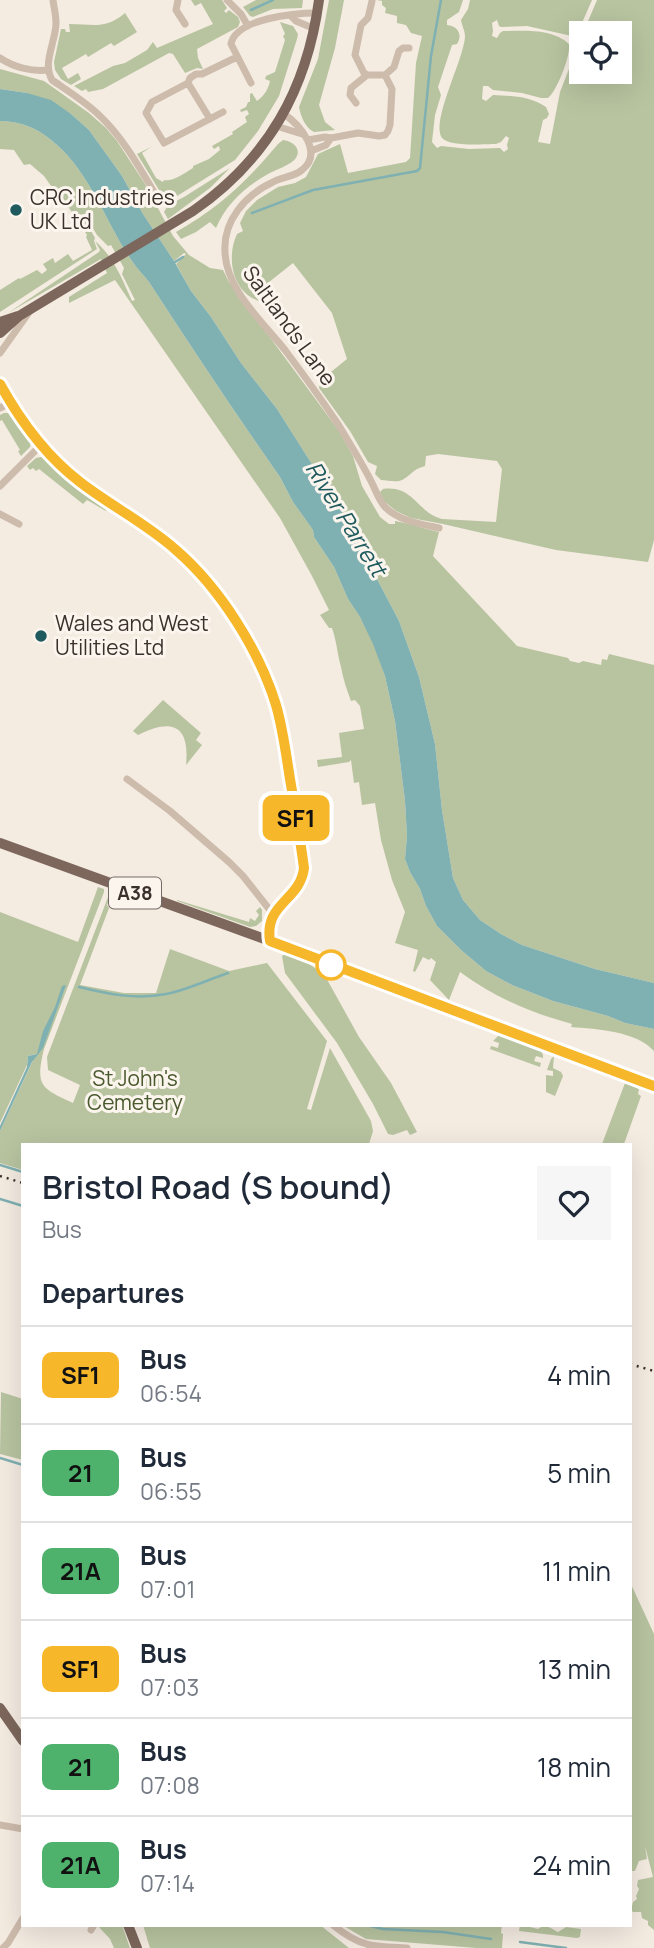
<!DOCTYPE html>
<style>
body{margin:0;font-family:Manrope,sans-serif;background:#f6f6f7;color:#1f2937;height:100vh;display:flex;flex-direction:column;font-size:26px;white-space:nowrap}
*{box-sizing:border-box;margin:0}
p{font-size:23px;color:#747a83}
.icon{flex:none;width:38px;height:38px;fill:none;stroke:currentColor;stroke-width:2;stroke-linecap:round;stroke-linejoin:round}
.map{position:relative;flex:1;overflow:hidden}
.side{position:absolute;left:21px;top:1143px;width:611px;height:784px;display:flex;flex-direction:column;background:#fff;border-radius:0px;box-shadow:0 7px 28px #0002}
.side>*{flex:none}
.badge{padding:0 14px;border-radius:10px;font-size:24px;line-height:46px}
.tools{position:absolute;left:569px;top:21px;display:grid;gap:14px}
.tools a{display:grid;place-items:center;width:63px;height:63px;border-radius:0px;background:#fff;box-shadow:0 7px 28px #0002;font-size:35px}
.map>.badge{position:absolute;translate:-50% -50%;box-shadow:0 0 0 4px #fff}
h2{padding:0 21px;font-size:26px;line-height:63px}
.round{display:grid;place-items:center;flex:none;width:74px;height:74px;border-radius:0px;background:#f6f6f7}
.head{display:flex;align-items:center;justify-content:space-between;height:119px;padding:0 21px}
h1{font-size:33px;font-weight:600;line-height:52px}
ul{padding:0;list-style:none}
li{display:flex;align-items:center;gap:21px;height:98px;padding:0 21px;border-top:2px solid #e0e1e3}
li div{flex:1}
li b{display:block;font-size:26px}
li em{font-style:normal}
li .badge{min-width:77px;font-weight:700;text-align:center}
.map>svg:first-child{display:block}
.green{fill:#b8c4a0}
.water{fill:#7fb0b2}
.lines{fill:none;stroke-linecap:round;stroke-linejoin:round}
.stream{stroke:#7fb0b2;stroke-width:2.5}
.minor{stroke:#cdbbac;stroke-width:7}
.major{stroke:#7d675c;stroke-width:10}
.rail{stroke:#3b302b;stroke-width:2.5;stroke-dasharray:2 5;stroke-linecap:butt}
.line-casing{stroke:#fff;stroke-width:16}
.line{stroke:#f7b72b;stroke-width:10}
.poi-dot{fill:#1f5a5e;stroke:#fbf5ee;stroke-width:2.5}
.stop-dot{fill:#fff;stroke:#f7b72b;stroke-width:3.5}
.labels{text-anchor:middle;stroke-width:6;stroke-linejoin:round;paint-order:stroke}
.shield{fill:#fbf5ee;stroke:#756b66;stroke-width:2}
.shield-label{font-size:19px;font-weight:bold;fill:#3b302b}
.poi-label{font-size:21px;fill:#3b302b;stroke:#fbf5ee;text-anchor:start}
.street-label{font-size:21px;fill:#3b302b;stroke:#fbf5ee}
.park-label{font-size:21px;fill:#4a5a2e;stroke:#fbf5ee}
.water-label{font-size:23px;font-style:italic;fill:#1f5a5e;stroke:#fbf5ee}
</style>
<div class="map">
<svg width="654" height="1948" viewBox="0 0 654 1948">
<rect width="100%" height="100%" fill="#f4ebe1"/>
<path class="green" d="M191 0H222L227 8 224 11 226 13 229 10 238 17 240 22 238 27 197 49 198 58 203 69 197 68 185 73 173 54 169 53 103 89 88 92 86 89 82 91 74 86 113 66 125 63 147 50 153 42 157 48 213 24 201 3 195 6Z
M256 0H303L302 8 273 9 253 17 250 16 243 7Z
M329 0H344L335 48 319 105 325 122 335 130 314 132C305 127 301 117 299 107L318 59Z
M377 0H463L459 12 447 20V25C458 26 463 35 457 44L452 45 438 87 441 95 435 115 432 142 437 148 441 146 469 149 500 148 504 152 508 149 507 145 509 138 506 136 501 142 496 144C484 144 450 147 442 138 430 122 465 57 465 36 465 31 462 26 461 20L468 9 470 0H592L578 32 572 36 527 26 501 27 499 26 497 20 492 23 493 31 492 36 497 38 500 33 503 31C524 31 552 28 569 44 571 55 557 91 548 98H541L522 93 493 90 488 86H483L482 99 486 101 493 95C511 96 530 96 546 107L549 114 547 118 543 120 538 142 550 144 560 92 581 38V72H620V33H583L597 0H654V540L648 562 556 550 443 524 411 518 396 511 384 501 380 492 383 489C414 485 416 512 442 519L496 522 502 469 497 461 438 454 426 456 425 466C412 469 408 479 399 481 394 482 386 480 381 480L375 474 377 466 368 462 350 431 319 388 321 380 347 359 332 313 293 263 254 294 259 301C232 292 226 257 237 234L243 231 240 223 246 211 257 200 278 187 295 183 306 177 318 154 340 144 348 173 406 162 410 158 416 63 422 36 411 33 406 25 397 23V16L385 13 386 8 382 5V1Z
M125 13 137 32 114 46 111 43 88 57 86 54 62 68 68 79 78 73 81 79 71 85 61 79 55 70 54 62 61 29H65L66 32H70L69 24C93 24 105 30 125 13Z
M280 22 293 26 298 34 297 39 279 96 258 131 235 160 177 196 167 200 164 198 137 154 151 147 142 153 156 178 163 182 164 180C173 182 185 173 193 168V166L209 159 220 150 219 146 214 149 212 146 233 134 232 132 247 122 245 117 249 114 247 110 241 112 240 110 246 107 248 102H250V94L252 93 257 101C264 96 268 90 270 81L265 79 266 76 275 72 285 40 283 36 285 34Z
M0 69 44 81 89 113 106 128 117 141 145 184 173 236 189 255 210 268 223 270 229 282 339 431 353 456 362 486 380 517 389 524H395V521C409 523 424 529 439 532L433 556 517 646 568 658 570 661 579 663 583 661 601 665 602 659 607 660 609 654 654 665V983L595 969 522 945 501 934 480 920 463 900 453 878 442 810 435 744 419 677 399 621 341 510 277 409 241 363 211 317 191 291 176 264 186 254 184 253 174 261 143 214 122 176 89 130 71 114 27 93 0 89Z
M0 121C23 121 41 130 57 145 91 175 107 225 132 261 137 269 144 275 149 282 192 348 235 413 280 477L293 502 313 530 314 537 334 567 348 599 360 617 374 644 385 676 395 721 405 801 407 836 405 859 410 872 420 889 426 906 437 926 461 950 486 971 512 985 553 1001 608 1016 625 1023 654 1029V1051C636 1031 597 1029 571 1027L572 1024C529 1012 496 998 460 972L449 1000 430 980 436 962 431 958 429 960 423 957 415 972 413 971 418 950 395 943 405 912 392 880 381 840 375 803 362 805 359 782 354 783 351 760 349 762 318 767 317 760 342 757 339 733 364 729 360 706 355 700 351 701C347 690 343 679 341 667 337 652 337 643 332 628H329L320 615 329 610 312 576 280 518 115 280 69 303V297L107 273 101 259 8 313 99 252 100 250 95 241C114 257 122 279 132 301L135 300 122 274 124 268 111 245 108 246 97 235 86 217 84 218 95 238 94 241 97 249 0 312V290L19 278 20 279 37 270 42 274 47 270 43 264 53 258 55 263 68 254 73 261 92 250 86 237 87 235 69 208 66 207 44 176 30 164 24 165 14 150 0 149Z
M283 140C292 141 302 148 296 158 291 165 275 170 268 174 245 187 226 204 216 228L210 222 196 232 181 239 176 232C219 208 247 181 278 144Z
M230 168 210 188 168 219 164 212 168 205 184 197Z
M4 413H11L31 441 30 447 21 456 18 451 20 450 2 420 0 421V415Z
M41 457 50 463 73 485 107 509 106 511 87 500 83 504 39 469 36 471 33 468 30 470 27 466 36 458Z
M163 700 201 733 196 740 202 745 186 765C190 725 172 718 138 735L133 731Z
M98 887 104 889V892L44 1049C35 1086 41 1088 73 1103L80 1085 48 1070 47 1057 108 897 111 895 107 905 109 908 80 985 124 993H156L170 949 229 971 267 963 327 1041 307 1109 311 1110 330 1048 371 1121 373 1131 369 1144H23V1170L0 1163V1131L36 1054 28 1056 27 1065 0 1123V912L78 942Z
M177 900 249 922 250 918 255 921 259 915 256 911 260 907 262 910V921L256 926 250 927 177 901Z
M285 954 309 964 324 974 359 1037 391 1083 417 1132 410 1135 407 1130 393 1135 388 1134 373 1104 337 1043 285 973 282 956Z
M499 1035 541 1051 543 1055V1058L536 1056 534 1061 541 1063 540 1067 490 1049 491 1046 498 1048 499 1043 493 1041Z
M554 1056 553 1068 561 1072 563 1076 555 1096 546 1092V1075L553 1076V1071L547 1070 551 1059Z
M625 1083 639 1089 638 1094 641 1096 624 1144H602Z
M1 1392 23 1399V1460L0 1454Z
M630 1582 654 1634V1930L648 1925V1921L642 1918 641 1912H633L631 1910 633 1902 637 1899 636 1896 639 1889 637 1886 638 1880 653 1877 645 1846 647 1859 639 1861 635 1871H630Z
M97 1925H122L130 1948H114L110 1939Z
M143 1925H320L349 1948H150Z
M342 1925H502L501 1933 503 1934 502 1948H476L366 1939Z
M520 1925H529L530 1927 538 1929C546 1923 550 1928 558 1932L566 1927 581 1929 580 1937 577 1938 519 1931Z"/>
<path class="water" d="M0 89 27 93 51 100 71 114 89 130 122 176 143 214 174 261 191 291 211 317 241 363 277 409 341 510 399 621 419 677 435 744 442 810 453 878 463 900 480 920 501 934 522 945 595 969 654 983V1029L625 1023 608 1016 553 1001 512 985 486 971 461 950 437 926 426 906 420 889 410 872 405 859 407 836 405 801 395 721 385 676 373 644 360 617 348 599 334 567 314 537 313 530 293 502 280 477C235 413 192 348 149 282 144 275 137 269 132 261 107 225 91 175 57 145 41 130 23 121 0 121Z
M66 985 43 1048 32 1062 0 1131V1126L27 1067 28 1056 37 1054 43 1031 55 1007 62 986Z"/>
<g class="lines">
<path class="stream" d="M251 10 273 0
M252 213 313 190 417 171 420 168 431 56 441 0
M175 262 183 257
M79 987C108 994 136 1000 166 994 187 990 207 980 228 973
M0 1165 23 1172
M0 1199 23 1206
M0 1458 23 1465
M366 1925 383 1929 443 1932 491 1939
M520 1942 566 1948"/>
<path class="minor" d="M53 0C54 8 56 15 56 23 56 41 42 63 52 80 68 91 86 102 100 116 123 138 138 165 154 192
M178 0 176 10 185 24
M227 0 241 14 248 26
M291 16 296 21 315 29
M0 58C13 67 32 72 48 70
M367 75 364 73 355 55 361 25 368 18 372 1
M188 83 152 102 146 113 164 143 223 112
M251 83 231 44C236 18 296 13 318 13
M356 103 350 95 351 88 367 75H385L394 67 399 51 403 48H409
M284 114C300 125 324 153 302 170 294 177 282 177 273 182 245 195 223 221 225 252 226 290 263 322 285 350 303 374 321 399 338 424 349 442 360 460 370 479 375 488 378 499 385 507 399 521 420 524 439 528
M210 119 188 83 190 78 196 74H202L237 57
M276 126 302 134
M308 140 325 137 331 138 358 133 379 136 385 135 388 131 390 125 392 89 385 75
M311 151 326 145 331 138
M0 353 30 311
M0 384C21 422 46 457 80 482 112 506 147 524 176 550 219 587 259 652 276 705 283 729 286 754 290 779 295 808 300 838 304 868 300 901 264 904 270 941
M0 408 10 403
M0 486 41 445
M0 514 19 524
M127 779 170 811 229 862 243 876 273 914
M0 1825 23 1829
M333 1925C360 1947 373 1947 407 1948
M91 1930 94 1925
M3 1948 8 1943 23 1918"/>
<path class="major" d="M0 322 18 316
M0 333 19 316 193 211C268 159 307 89 319 0
M0 843 270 941 654 1086
M0 1708 23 1741
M128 1925 137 1948"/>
<path class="rail" d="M0 1176 23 1183
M630 1364 654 1371"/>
</g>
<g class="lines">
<g class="line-casing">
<path id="line" d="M0 384C21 422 46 456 80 482 111 506 147 524 176 550 220 588 259 650 276 705 283 729 286 754 290 779 295 808 300 838 304 868 300 901 264 903 270 941L654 1086"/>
</g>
<use href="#line" class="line"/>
</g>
<g class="poi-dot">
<circle cx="16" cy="210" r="7"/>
<circle cx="41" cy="636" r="7"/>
</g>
<circle class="stop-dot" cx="331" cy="965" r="14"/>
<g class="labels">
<rect class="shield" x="109" y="877.5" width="52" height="31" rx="5"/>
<g class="shield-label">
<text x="135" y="900">A38</text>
</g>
<g class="poi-label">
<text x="30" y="205">CRC Industries<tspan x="30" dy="24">UK Ltd</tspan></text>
<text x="55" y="631">Wales and West<tspan x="55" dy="24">Utilities Ltd</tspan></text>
</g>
<g class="street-label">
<text transform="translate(289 326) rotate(54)" y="7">Saltlands Lane</text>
</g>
<g class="park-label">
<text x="135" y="1086">St John's<tspan x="135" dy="24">Cemetery</tspan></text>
</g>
<g class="water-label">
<text transform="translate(346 519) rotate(58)" y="8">River Parrett</text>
</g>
</g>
</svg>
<div class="tools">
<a><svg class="icon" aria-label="locate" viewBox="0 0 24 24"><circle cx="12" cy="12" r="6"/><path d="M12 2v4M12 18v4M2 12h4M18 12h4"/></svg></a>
</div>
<b class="badge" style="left:296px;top:818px;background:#f7b72b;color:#111">SF1</b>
<section class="side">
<div class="head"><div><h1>Bristol Road (S bound)</h1><p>Bus</p></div><a class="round"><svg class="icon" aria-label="heart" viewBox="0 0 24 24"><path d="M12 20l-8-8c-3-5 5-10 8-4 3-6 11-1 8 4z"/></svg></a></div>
<h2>Departures</h2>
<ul>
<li><span class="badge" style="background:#f7b72b;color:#111">SF1</span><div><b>Bus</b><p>06:54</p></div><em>4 min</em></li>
<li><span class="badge" style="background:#4eb16c;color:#111">21</span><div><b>Bus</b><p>06:55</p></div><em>5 min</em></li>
<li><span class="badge" style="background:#4eb16c;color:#111">21A</span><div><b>Bus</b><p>07:01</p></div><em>11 min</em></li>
<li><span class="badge" style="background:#f7b72b;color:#111">SF1</span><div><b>Bus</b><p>07:03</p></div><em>13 min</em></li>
<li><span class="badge" style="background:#4eb16c;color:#111">21</span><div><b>Bus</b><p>07:08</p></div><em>18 min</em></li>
<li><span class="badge" style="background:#4eb16c;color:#111">21A</span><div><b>Bus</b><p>07:14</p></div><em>24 min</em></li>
</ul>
</section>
</div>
